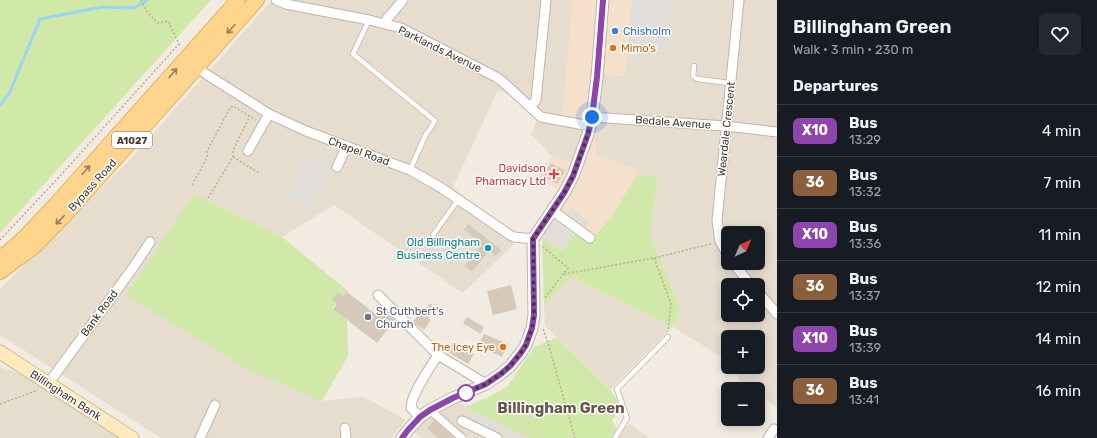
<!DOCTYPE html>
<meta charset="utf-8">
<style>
body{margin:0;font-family:Rubik,sans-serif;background:#242831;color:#f1f3f6;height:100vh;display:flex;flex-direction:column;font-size:15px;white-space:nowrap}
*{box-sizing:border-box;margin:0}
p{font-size:13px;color:#9ea1a6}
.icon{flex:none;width:22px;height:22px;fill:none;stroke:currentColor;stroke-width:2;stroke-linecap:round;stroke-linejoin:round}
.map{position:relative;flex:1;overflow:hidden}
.drawer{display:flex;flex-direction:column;background:#171b24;width:320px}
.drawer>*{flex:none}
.badge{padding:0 8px;border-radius:6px;font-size:14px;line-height:26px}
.needle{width:26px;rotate:44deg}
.fabs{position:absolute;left:721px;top:226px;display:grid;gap:8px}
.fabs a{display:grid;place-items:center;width:44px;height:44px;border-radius:6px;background:#171b24;box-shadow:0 2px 10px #0003;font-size:20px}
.you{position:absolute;width:20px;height:20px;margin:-10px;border:3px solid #fff;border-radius:50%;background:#1a73e8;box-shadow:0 0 0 6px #1a73e833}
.map>.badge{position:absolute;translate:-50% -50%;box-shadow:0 0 0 2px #fff}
h2{padding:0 16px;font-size:15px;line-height:36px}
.round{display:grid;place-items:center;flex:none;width:42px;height:42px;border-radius:6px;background:#242831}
.head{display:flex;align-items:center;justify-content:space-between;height:68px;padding:0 16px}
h1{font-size:19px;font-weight:600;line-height:30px}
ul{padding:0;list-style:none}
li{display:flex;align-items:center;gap:12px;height:52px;padding:0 16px;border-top:1px solid #363941}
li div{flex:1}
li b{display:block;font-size:15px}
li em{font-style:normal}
li .badge{min-width:44px;font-weight:700;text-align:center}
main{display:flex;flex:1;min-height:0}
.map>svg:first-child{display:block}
.residential{fill:#e6ddcf;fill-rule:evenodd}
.commercial{fill:#f5e0cb}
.green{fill:#d0e8a8}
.parking{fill:#e1deda}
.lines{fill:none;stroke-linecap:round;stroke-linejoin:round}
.stream{stroke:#9ad5f2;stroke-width:3}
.building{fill:#d6c9ba}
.service-casing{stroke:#c0b5a7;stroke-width:6}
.pedestrian-casing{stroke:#c0b5a7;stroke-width:9}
.minor-casing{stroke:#c0b5a7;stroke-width:11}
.tertiary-casing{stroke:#c0b5a7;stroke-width:13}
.secondary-casing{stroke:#d3bc8f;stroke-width:15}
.primary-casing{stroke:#e6b15a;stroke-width:16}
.path{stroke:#bfad95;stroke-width:1.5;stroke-dasharray:2 2;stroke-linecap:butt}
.service{stroke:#fff;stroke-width:4.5}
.pedestrian{stroke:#fff;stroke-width:7}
.minor{stroke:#fff;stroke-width:9}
.tertiary{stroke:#fff;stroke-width:11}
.secondary{stroke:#ffeabe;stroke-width:13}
.primary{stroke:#ffd58d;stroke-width:14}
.oneway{stroke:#98805b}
.line-casing{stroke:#fff;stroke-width:9}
.line{stroke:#8e44ad;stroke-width:6}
.walk{stroke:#433b32;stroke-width:4;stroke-dasharray:0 7.2}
.shop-dot{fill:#3f7fe0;stroke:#fff;stroke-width:1.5}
.food-dot{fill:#e8710a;stroke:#fff;stroke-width:1.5}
.health-dot{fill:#e0444e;stroke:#fff;stroke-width:1.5}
.culture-dot{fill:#0f9aa8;stroke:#fff;stroke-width:1.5}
.worship-dot{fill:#6b7280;stroke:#fff;stroke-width:1.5}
.stop-dot{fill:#fff;stroke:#8e44ad;stroke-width:2}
.labels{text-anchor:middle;stroke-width:3;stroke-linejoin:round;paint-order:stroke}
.shield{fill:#fff;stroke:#7b7670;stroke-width:1}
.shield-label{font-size:10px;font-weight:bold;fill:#433b32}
.shop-label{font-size:11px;fill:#366cbe;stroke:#fff;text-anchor:start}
.food-label{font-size:11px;fill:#c56008;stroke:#fff;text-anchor:start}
.street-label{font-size:11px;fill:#433b32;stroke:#fff}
.health-label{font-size:11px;fill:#be3a42;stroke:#fff;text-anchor:end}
.culture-label{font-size:11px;fill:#0d838f;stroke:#fff;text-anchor:end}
.worship-label{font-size:11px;fill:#5b616d;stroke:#fff;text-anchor:start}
.district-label{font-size:15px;font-weight:bold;fill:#665849;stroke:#fff}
</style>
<main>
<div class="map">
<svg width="777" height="438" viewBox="0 0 777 438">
<rect width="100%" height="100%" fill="#f1ebe1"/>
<path class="residential" d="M272 0H573L562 122 586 127 574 164 552 156 531 134 541 109 498 90 453 187 514 244 463 293 334 205 282 237 194 194 322 401 364 397 406 420 391 438H161L0 335V289L129 161Z
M672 0H777V408L758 394V389H751L739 380 735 367H758V337H728V361L673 327 610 390 545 326 544 305 571 277 673 327 680 308 650 235 658 176 636 177 638 170 596 154 594 129 601 74 625 76 627 49 669 51ZM728 233H758V263H728ZM728 285H758V315H728Z
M0 367 48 384 132 438H0Z
M457 397 465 407 531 438H422L410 428Z
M630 424 650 438H611L617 430Z"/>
<path class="commercial" d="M573 0H632L625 76 601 74 594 129 596 154 638 170 636 177 611 217 594 237 556 210 565 196 538 176 552 156 574 164 586 127 562 122Z"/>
<path class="green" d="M0 0H211L0 233Z
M658 175 650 235 680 308 673 327 571 277 544 305 542 238 562 251 576 231 594 237 611 217 636 177Z
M194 194 282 237 348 291 332 308 347 320 348 356 322 401 251 371 126 295Z
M557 338 610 390 617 399 620 410 612 420 617 430 611 438H531L465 407 487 398 507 387 535 346Z"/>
<path class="parking" d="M632 0H672L669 51 627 49Z
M307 159 334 164 337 167 308 209 285 193Z
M571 208 590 222 581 234 576 231 562 251 542 238 554 220 559 223Z
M478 413 525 436 531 438H512L474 420Z"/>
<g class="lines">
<path class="stream" d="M0 105 9 94 40 19 102 7 134 8 147 0"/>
</g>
<path class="building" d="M551 163 565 171 557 184 543 176Z
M468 224 501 250 496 256 489 251 472 272 465 266 479 247 475 244 477 240 464 230Z
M511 285 517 309 493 315 487 291Z
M338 292 343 296 347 292 377 315 382 309 395 320 377 343 333 309 337 304 332 300Z
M430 303 436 308 428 318 431 320 424 330 413 322 420 312 423 313Z
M467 317 484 327 480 334 463 323Z
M484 334 508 344 502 357 478 347Z
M453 341 474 354 468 364 447 351Z
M434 420 454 438H438L427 428Z"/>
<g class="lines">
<g class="service-casing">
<path id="service" d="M369 20 353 54 435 121 425 136 410 170
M694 66 693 76 697 79 730 83
M433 235 458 200
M615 438 627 418 617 389 668 337"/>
</g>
<g class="pedestrian-casing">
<path id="pedestrian" d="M430 410 462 438"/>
</g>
<g class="minor-casing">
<path id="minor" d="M276 0 286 4 369 20 401 28 496 77 502 81 541 117 590 126
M386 24 387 19 403 0
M194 65 206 74 269 114 306 131 410 170 440 187 510 235 514 237 533 239
M530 107 536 100 546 0
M592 117 726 126 777 132
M248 151 269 114
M337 167 347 146
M553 211 590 238
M728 256 720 241 717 220 739 0
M733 263 751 285
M758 292 777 314
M378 295 438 355 486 384
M48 384 135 265 150 242
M420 417 411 408C411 394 430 368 438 355
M462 421 497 438
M345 428 346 438
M200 438 215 405
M768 438 774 429"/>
</g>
<g class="tertiary-casing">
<path id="tertiary" d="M402 438 408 430 420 417 430 410 453 398 486 384 502 373 510 366 520 354 526 345 532 328 534 315 533 239 564 193 573 176 588 134 592 117 597 77 603 0"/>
</g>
<g class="secondary-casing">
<path id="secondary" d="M0 352 132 438"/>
</g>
<g class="primary-casing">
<path id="primary" d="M0 257 7 253 25 237 57 203 238 0
M0 272 35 246 67 213 257 0"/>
</g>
<path class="path" d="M141 0 148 13 158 23 168 21 179 44 182 46
M233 157 259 173
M192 185 207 158V151L230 108 233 106 256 120
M208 198 233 157V150L250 116
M0 240 60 176 179 44
M543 247 568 268 544 299
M654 258 671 304 668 331
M564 274 654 258 711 244
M543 329 549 346 575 438
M0 404 38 390"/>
<use href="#service" class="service"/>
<use href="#pedestrian" class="pedestrian"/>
<use href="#minor" class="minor"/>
<use href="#tertiary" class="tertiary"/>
<use href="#secondary" class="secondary"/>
<use href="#primary" class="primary"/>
</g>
<defs><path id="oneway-shaft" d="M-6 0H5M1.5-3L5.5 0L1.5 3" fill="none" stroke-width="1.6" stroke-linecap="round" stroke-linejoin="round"/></defs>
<g class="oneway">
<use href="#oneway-shaft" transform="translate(231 29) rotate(132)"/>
<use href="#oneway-shaft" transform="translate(173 73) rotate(-49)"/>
<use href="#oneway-shaft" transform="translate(86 170) rotate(-48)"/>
<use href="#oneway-shaft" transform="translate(60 220) rotate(134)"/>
</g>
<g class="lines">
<g class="line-casing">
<path id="line" d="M402 438 408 430 420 417 430 410 453 398 486 384 502 373 510 366 520 354 526 345 532 328 534 315 533 239 564 193 573 176 588 134 592 117 597 77 603 0"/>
</g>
<use href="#line" class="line"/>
<path class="walk" d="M466 393H465L486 384 502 373 510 366 520 354 526 345 532 328 534 315 533 239 564 193 573 176 588 134 592 117"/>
</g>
<circle class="shop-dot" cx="615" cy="31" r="4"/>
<g class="food-dot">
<circle cx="613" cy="48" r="4"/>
<circle cx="503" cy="347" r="4"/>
</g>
<path class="health-dot" d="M552 168h4v4h4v4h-4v4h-4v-4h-4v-4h4z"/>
<circle class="culture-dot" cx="488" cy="248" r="4"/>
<circle class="worship-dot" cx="368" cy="317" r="4"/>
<circle class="stop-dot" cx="466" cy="393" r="8"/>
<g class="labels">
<rect class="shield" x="112" y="132" width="40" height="16" rx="3"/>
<g class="shield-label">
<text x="132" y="144">A1027</text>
</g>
<g class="shop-label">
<text x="623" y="35">Chisholm</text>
</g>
<g class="food-label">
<text x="621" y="52">Mimo's</text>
<text x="495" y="351" text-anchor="end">The Icey Eye</text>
</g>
<g class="street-label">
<text transform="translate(440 49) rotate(26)" y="4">Parklands Avenue</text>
<text transform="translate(673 122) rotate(4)" y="4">Bedale Avenue</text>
<text transform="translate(726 129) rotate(-84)" y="4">Weardale Crescent</text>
<text transform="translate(359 151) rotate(20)" y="4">Chapel Road</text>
<text transform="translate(92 185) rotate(-48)" y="4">Bypass Road</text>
<text transform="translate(99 313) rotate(-54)" y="4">Bank Road</text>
<text transform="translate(66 395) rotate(33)" y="4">Billingham Bank</text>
</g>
<g class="health-label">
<text x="546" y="172">Davidson<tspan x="546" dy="13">Pharmacy Ltd</tspan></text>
</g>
<g class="culture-label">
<text x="480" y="246">Old Billingham<tspan x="480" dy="13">Business Centre</tspan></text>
</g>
<g class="worship-label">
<text x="376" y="315">St Cuthbert's<tspan x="376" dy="13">Church</tspan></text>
</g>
<g class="district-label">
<text x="561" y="413">Billingham Green</text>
</g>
</g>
</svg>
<div class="fabs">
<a><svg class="needle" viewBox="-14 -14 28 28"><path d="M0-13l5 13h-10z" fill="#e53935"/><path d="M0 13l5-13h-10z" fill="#9ea1a6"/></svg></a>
<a><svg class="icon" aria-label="locate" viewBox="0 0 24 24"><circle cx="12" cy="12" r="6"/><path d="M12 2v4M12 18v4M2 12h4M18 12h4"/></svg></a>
<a>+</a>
<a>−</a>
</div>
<div class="you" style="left:592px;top:117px"></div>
</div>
<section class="drawer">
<div class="head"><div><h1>Billingham Green</h1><p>Walk · 3 min · 230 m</p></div><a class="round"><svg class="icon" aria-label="heart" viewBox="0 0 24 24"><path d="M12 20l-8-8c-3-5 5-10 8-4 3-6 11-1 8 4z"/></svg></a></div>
<h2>Departures</h2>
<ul>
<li><span class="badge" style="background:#8e44ad;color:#fff">X10</span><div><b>Bus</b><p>13:29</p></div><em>4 min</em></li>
<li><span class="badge" style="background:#8b5e3c;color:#fff">36</span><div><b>Bus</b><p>13:32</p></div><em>7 min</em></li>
<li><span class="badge" style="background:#8e44ad;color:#fff">X10</span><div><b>Bus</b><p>13:36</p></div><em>11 min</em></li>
<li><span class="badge" style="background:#8b5e3c;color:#fff">36</span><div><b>Bus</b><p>13:37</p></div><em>12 min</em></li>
<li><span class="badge" style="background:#8e44ad;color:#fff">X10</span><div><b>Bus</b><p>13:39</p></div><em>14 min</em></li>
<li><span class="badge" style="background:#8b5e3c;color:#fff">36</span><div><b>Bus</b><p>13:41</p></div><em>16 min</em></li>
</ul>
</section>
</main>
